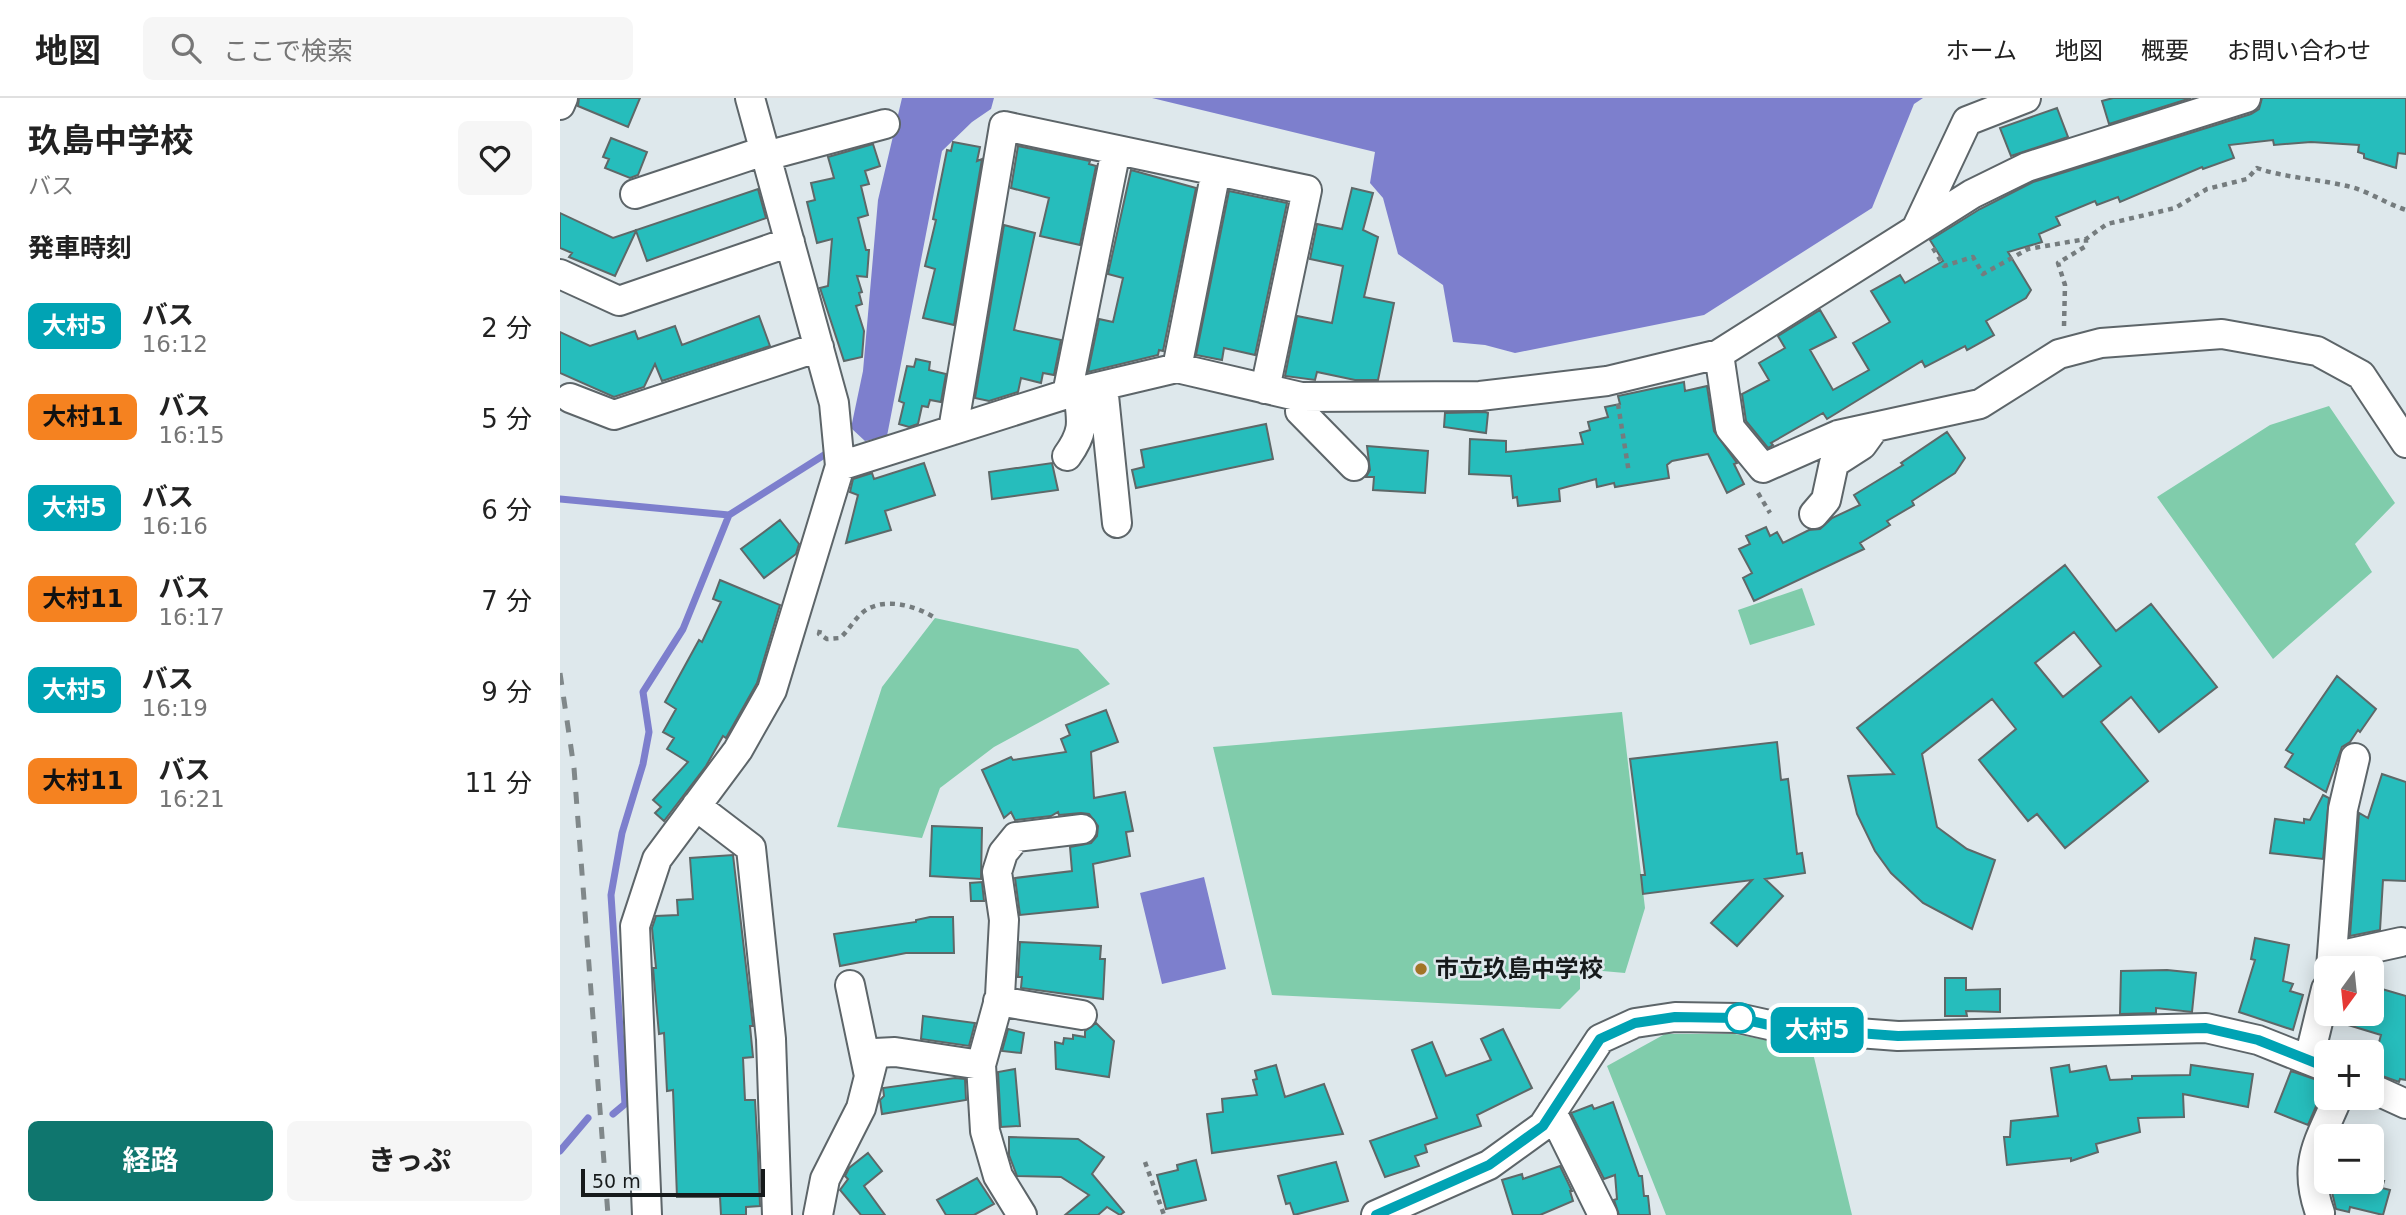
<!DOCTYPE html>
<html lang="ja">
<meta charset="utf-8">
<style>
body{margin:0;font-family:"DejaVu Sans","Noto Sans JP",sans-serif;background:#f6f6f6;color:#222;height:100vh;display:flex;flex-direction:column;font-size:26px;white-space:nowrap}
*{box-sizing:border-box;margin:0}
p{font-size:23px;color:#767676}
.icon{flex:none;width:38px;height:38px;fill:none;stroke:currentColor;stroke-width:2;stroke-linecap:round;stroke-linejoin:round}
.map{position:relative;flex:1;overflow:hidden}
.side{display:flex;flex-direction:column;background:#fff;width:560px}
.side>*{flex:none}
.badge{padding:0 14px;border-radius:10px;font-size:24px;line-height:46px}
.needle{width:46px;rotate:195deg}
.tools{position:absolute;left:1754px;top:858px;display:grid;gap:14px}
.tools a{display:grid;place-items:center;width:70px;height:70px;border-radius:10px;background:#fff;box-shadow:0 4px 18px #0003;font-size:35px}
.scale{position:absolute;left:21px;bottom:18px;width:184px;box-sizing:border-box;padding-left:7px;border:4px solid #161a1b;border-top:0;font-size:19px;line-height:24px;white-space:nowrap;color:#161a1b;-webkit-text-stroke:5px #dee8ec;paint-order:stroke}
.map>.badge{position:absolute;translate:-50% -50%;box-shadow:0 0 0 4px #fff}
h2{padding:0 28px;font-size:26px;line-height:63px}
.round{display:grid;place-items:center;flex:none;width:74px;height:74px;border-radius:10px;background:#f6f6f6}
.head{display:flex;align-items:center;justify-content:space-between;height:119px;padding:0 28px}
h1{font-size:33px;font-weight:700;line-height:52px}
.button{display:flex;gap:14px;margin-top:auto;padding:14px 28px}
.button a{flex:1;height:80px;border-radius:10px;background:#0f766e;color:#fff;font-size:28px;font-weight:700;line-height:80px;text-align:center}
.button a+a{background:#f6f6f6;color:#222}
ul{padding:0;list-style:none}
li{display:flex;align-items:center;gap:21px;height:91px;padding:0 28px}
li div{flex:1}
li b{display:block;font-size:26px}
li em{font-style:normal}
li .badge{min-width:77px;font-weight:700;text-align:center}
header{display:flex;align-items:center;gap:42px;box-sizing:border-box;height:98px;padding:0 35px;background:#fff;border-bottom:2px solid #e0e0e0}
header strong{font-size:33px}
nav{display:flex;gap:38px;margin-inline-start:auto;font-size:24px}
.search{width:490px;height:63px;background:#f6f6f6;display:flex;align-items:center;gap:18px;box-sizing:border-box;padding:0 24px;border-radius:10px;color:#767676;font-size:26px}
main{display:flex;flex:1;min-height:0}
.map>svg:first-child{display:block}
.green{fill:#80ccab}
.water{fill:#7d7fcd}
.lines{fill:none;stroke-linecap:round;stroke-linejoin:round}
.stream{stroke:#7d7fcd;stroke-width:7}
.building{fill:#26bdbc;stroke:#5e6868;stroke-width:2;fill-rule:evenodd}
.minor-casing{stroke:#5d6569;stroke-width:32}
.path{stroke:#757c7e;stroke-width:4.5;stroke-dasharray:5 5;stroke-linecap:butt}
.minor{stroke:#fff;stroke-width:28}
.rail{stroke:#80888a;stroke-width:5;stroke-dasharray:12 12;stroke-linecap:butt}
.line-casing{stroke:#fff;stroke-width:16}
.line{stroke:#00a3b4;stroke-width:10}
.poi-dot{fill:#a27527;stroke:#dee8ec;stroke-width:2.5}
.stop-dot{fill:#fff;stroke:#00a3b4;stroke-width:3.5}
.labels{text-anchor:middle;stroke-width:5;stroke-linejoin:round;paint-order:stroke}
.poi-label{font-size:24px;font-weight:bold;fill:#161a1b;stroke:#dee8ec;text-anchor:start}
</style>
<header>
<strong>地図</strong>
<div class="search"><svg class="icon" aria-label="search" viewBox="0 0 24 24"><circle cx="10" cy="10" r="6"/><path d="M15 15l6 6"/></svg>ここで検索</div>
<nav><a>ホーム</a><a>地図</a><a>概要</a><a>お問い合わせ</a></nav>
</header>
<main>
<section class="side">
<div class="head"><div><h1>玖島中学校</h1><p>バス</p></div><a class="round"><svg class="icon" aria-label="heart" viewBox="0 0 24 24"><path d="M12 20l-8-8c-3-5 5-10 8-4 3-6 11-1 8 4z"/></svg></a></div>
<h2>発車時刻</h2>
<ul>
<li><span class="badge" style="background:#00a3b4;color:#fff">大村5</span><div><b>バス</b><p>16:12</p></div><em>2 分</em></li>
<li><span class="badge" style="background:#f58220;color:#111">大村11</span><div><b>バス</b><p>16:15</p></div><em>5 分</em></li>
<li><span class="badge" style="background:#00a3b4;color:#fff">大村5</span><div><b>バス</b><p>16:16</p></div><em>6 分</em></li>
<li><span class="badge" style="background:#f58220;color:#111">大村11</span><div><b>バス</b><p>16:17</p></div><em>7 分</em></li>
<li><span class="badge" style="background:#00a3b4;color:#fff">大村5</span><div><b>バス</b><p>16:19</p></div><em>9 分</em></li>
<li><span class="badge" style="background:#f58220;color:#111">大村11</span><div><b>バス</b><p>16:21</p></div><em>11 分</em></li>
</ul>
<div class="button"><a>経路</a><a>きっぷ</a></div>
</section>
<div class="map">
<svg width="1846" height="1117" viewBox="0 0 1846 1117">
<rect width="100%" height="100%" fill="#dee8ec"/>
<path class="green" d="M1769 308 1835 405 1795 446 1812 474 1713 561 1597 399 1710 327Z
M1242 490 1255 527 1190 547 1178 512Z
M375 520 518 551 550 586 434 649 380 690 362 740 277 729 322 589Z
M1062 614 1085 810 1065 875 1020 871V891L1000 911 712 897 653 649Z
M1105 936H1175L1252 951 1292 1117H1106L1047 968Z"/>
<path class="water" d="M342 0H434L431 11 412 24 382 53 327 338 305 343 291 330 303 273 318 102Z
M592 0H1363L1354 6 1312 110 1144 217 955 255 925 247 893 244 883 187 838 156 823 100 810 85 815 54Z
M644 779 666 871 602 886 580 795Z"/>
<g class="lines">
<path class="stream" d="M0 401 169 417
M53 1016 65 1006 51 797 62 735 83 666 89 634 83 594 123 531 169 417 272 352
M0 1053 28 1020"/>
</g>
<path class="building" d="M19 0H80L68 29 18 8Z
M1553 0H1631L1549 26 1542 3Z
M1702 0H1846V56L1838 55 1836 70 1804 60V56L1798 54 1799 47 1751 44 1714 47 1713 42 1669 47 1674 60 1643 71 1642 69 1560 104 1558 99 1537 107 1535 103 1496 119 1500 127 1479 136 1482 144 1448 154 1471 192 1466 200 1426 223 1434 237 1407 252 1405 248 1365 269 1362 263 1267 321 1263 315 1211 345 1213 347 1208 350 1186 323 1182 296 1209 282 1199 265 1225 250 1218 238 1260 212 1276 239 1250 252 1273 292 1309 272 1293 245 1330 224 1311 193 1340 177 1345 185 1383 163 1370 142 1420 111 1473 84 1691 16 1699 11Z
M1497 10 1508 39 1451 58 1440 30Z
M51 40 87 54 78 77 70 80 45 70 49 61 43 59Z
M393 44 420 49 417 63 422 61 394 227 363 220 375 171 365 168 376 122 373 121 387 52 391 53Z
M313 46 320 68 305 73 309 86 301 88 308 117 298 120 306 152H309L307 179 297 178 302 194 299 195 302 206 296 208 304 233 302 259 284 263 260 190 268 188 272 141 257 145 247 104 255 102 251 85 274 80 268 59Z
M458 48 530 63 529 66 536 68 520 147 480 138 489 100 451 90Z
M571 72 636 90 603 253 599 252 598 257 528 274 539 221 553 224 563 180 548 176Z
M792 90 813 95 803 132 818 139 804 199 834 205 818 282H795L757 274 755 282 725 278 737 218 772 225 783 168 750 161 757 126 782 131Z
M198 91 206 120 87 163 76 133 55 178 9 159 12 155 0 150V115L53 140Z
M669 93 727 105 695 257 664 250 662 262 636 257Z
M444 127 475 135 454 232 501 242 494 277 483 275 481 285 461 280 458 294 429 303 415 300Z
M199 218 210 248 102 283 95 266 84 289 54 299 0 275V234L30 248 75 233 78 241 115 228 122 247Z
M356 261 370 264 369 272 386 276 381 304 370 302 368 309 362 308 358 326 349 329 339 326 344 305 339 303 347 268 354 269Z
M1124 284 1125 293 1147 288 1154 333 1177 365 1174 366 1184 386 1167 395 1148 356 1112 363 1107 367 1109 380 1055 389 1054 385 1037 389 1036 381 999 391 1000 403 958 408 957 399 953 400 951 378 909 376 910 341 946 343V354L1023 346 1020 335 1030 332 1028 324 1048 319 1045 309 1060 306 1058 298Z
M925 314 928 315 926 335 884 329 885 315Z
M706 326 713 361 576 390 572 372 584 369 581 352Z
M1387 334 1405 360 1395 375 1352 403 1354 407 1327 423 1330 427 1300 445 1304 451 1194 503 1183 480 1192 475 1179 451 1190 446 1186 438 1206 429 1210 438 1217 434 1223 445 1249 432 1260 431 1272 420 1300 407 1294 397 1343 367 1341 365Z
M807 348 868 353 865 395 813 392 814 379H806L810 372Z
M364 365 375 397 325 413 331 432 286 445 298 397 290 394 293 381 312 375 314 381Z
M492 365 498 392 432 401 429 374Z
M220 422 239 446 236 456 204 480 181 451Z
M1505 467 1556 533 1591 506 1657 589 1599 634 1571 599 1541 624 1588 683 1505 750 1477 716 1468 723 1419 662 1456 631 1432 601 1362 656 1377 729 1407 751 1435 762 1412 831 1363 805 1331 775 1315 753 1297 716 1288 678 1334 676 1297 630ZM1514 534 1541 568 1503 599 1475 565Z
M160 482 220 507 197 585 166 640 163 638 146 668 104 723 95 715 101 709 93 702 128 664 107 651 114 640 103 634 116 611 105 604 139 542 142 544 161 504 153 501Z
M1777 578 1816 611 1800 634 1798 632 1790 644 1782 649 1766 694 1725 669 1733 656 1726 652Z
M546 612 558 644 531 654 534 700 565 694 573 733 566 734 570 758 533 766 538 809 460 817 455 780 512 773 510 749 531 745 537 738 538 728 529 716 521 715 499 717 498 714 491 718 455 722 451 714 444 720 422 672 451 659 453 662 506 654 501 641 510 637 506 627Z
M1217 644 1221 682 1228 681 1237 756 1242 755 1245 775 1205 781 1223 798 1177 848 1151 825 1192 782 1083 796 1081 777H1085L1070 661Z
M1822 676 1846 684V783L1823 782 1820 832 1790 838 1799 715 1808 720Z
M1763 697 1769 700 1763 761 1710 755 1715 721 1744 725V721L1750 722Z
M372 728 422 730 421 781 370 778Z
M173 757 193 928H190L193 959 183 960 185 1002H195L198 1055 200 1108 186 1109V1117H161L160 1099H117L113 992 107 993 104 935 99 936 93 870H96L92 830 96 818 118 817 117 802 133 801 130 760Z
M422 784 424 803H411L410 785Z
M370 819H393L394 855H346L280 868 274 836 356 824V822Z
M1695 840 1729 847 1723 883 1733 886 1730 893 1743 897 1733 932 1679 914 1695 862 1691 861Z
M460 844 541 848 540 861H545L543 901 461 890 462 879H458Z
M1607 872 1636 875 1632 914 1596 910V915L1560 916 1561 873Z
M1385 880H1406V892L1440 891V914L1406 913 1407 918H1385Z
M1811 891 1821 894 1822 891 1846 898V982L1840 981 1839 984 1811 974 1821 937 1775 923 1777 915H1811Z
M363 918 415 925 409 948 361 941Z
M536 925 554 943 549 979 496 971 495 944 503 946 504 940 513 941V937L525 939V933Z
M448 931 464 935 461 955 442 953Z
M943 931 972 990 917 1017 921 1028 865 1047 867 1054 855 1058 859 1068 825 1079 810 1043 877 1020 852 952 872 944 886 978 931 962 921 941Z
M716 967 725 999 764 986 783 1036 652 1055 647 1016 663 1014 662 1001 697 997 693 982 697 981 695 973Z
M1509 967 1510 974 1546 968 1550 982 1572 981V978L1630 977 1631 967 1693 976 1688 1009 1623 996 1624 1019 1578 1020 1580 1034 1536 1046 1538 1054 1511 1063V1060L1447 1067 1444 1039H1450L1451 1023 1498 1018 1491 970Z
M455 971 460 1028 441 1029 438 974Z
M1731 973 1766 985 1748 1027 1715 1014Z
M395 980 405 981 406 1002 322 1016 320 1002 324 998 323 990Z
M1053 1004 1079 1078H1082L1084 1098H1088L1090 1117H1059L1054 1102 1057 1101 1055 1077 1044 1081 1011 1015 1032 1007 1034 1011Z
M449 1039 518 1041 544 1059 532 1076 564 1114 560 1117 547 1109 538 1117H505L529 1097 501 1079 457 1078 449 1057Z
M308 1055 322 1073 304 1088 325 1117H301L280 1092 288 1081 285 1078 289 1070Z
M636 1062 646 1102 606 1111 597 1077 618 1072 617 1067Z
M776 1064 788 1103 734 1117 730 1105 726 1106 718 1078Z
M1000 1068 1012 1093H1010L1013 1103 980 1117H953L942 1082 962 1076 963 1081Z
M417 1080 434 1106 414 1117H386L377 1102Z
M1772 1083H1824L1822 1090 1830 1092 1823 1117 1790 1109 1789 1114 1776 1111 1771 1090Z"/>
<g class="lines">
<g class="minor-casing">
<path id="minor" d="M0 7 3 0
M206 58 325 26
M75 96 204 53
M1358 127 1407 23 1466 0
M0 176 59 203 230 144
M1159 256 1170 330 1203 370 1278 337 1420 306 1499 256 1541 245 1662 236 1757 253 1801 277 1846 345
M617 270 656 73
M543 288 557 425
M507 296 556 52
M741 299 740 313 794 368
M10 300 54 317 259 249
M393 332 444 28 747 92 705 291
M507 358C525 333 522 324 518 294
M280 368 507 296 617 270 741 299 920 298 1047 283 1159 256 1412 96 1467 69 1686 0
M1254 416 1266 402 1274 365 1302 347 1315 329
M136 708 191 750 211 941 217 1117
M1773 859 1841 844
M1771 870 1783 711 1795 660
M290 887 309 978
M438 903 522 917
M1749 961 1766 891
M421 967 425 1033 438 1078 462 1117
M1811 990 1846 1006
M992 1014 1043 1117
M1760 1115C1742 1064 1759 1045 1778 999
M87 1117 75 828 97 761 178 652 212 592 280 368 274 305 190 0
M258 1117 265 1081 301 1010 315 955 335 954 421 967 440 898 444 822 437 774 443 755 456 739 522 731
M816 1117 929 1067 983 1028 1040 941 1075 925 1115 919 1178 920 1218 929 1338 938 1646 930 1698 942 1766 969"/>
</g>
<path class="path" d="M1373 150 1384 168 1413 159 1423 176 1468 151 1526 141 1547 126 1615 110 1647 91 1687 81 1697 70C1725 80 1760 81 1791 89 1810 94 1827 106 1846 112
M1504 228 1505 187 1498 165 1526 148V141
M1058 306 1069 375
M1198 395 1210 415
M260 532 259 536 267 541 280 540C289 532 293 523 302 515 322 498 355 507 375 520
M585 1064 604 1117"/>
<use href="#minor" class="minor"/>
<path class="rail" d="M0 575 14 670 48 1117"/>
</g>
<g class="lines">
<g class="line-casing">
<path id="line" d="M816 1117 929 1067 983 1028 1040 941 1075 925 1115 919 1178 920 1218 929 1338 938 1646 930 1698 942 1766 969"/>
</g>
<use href="#line" class="line"/>
</g>
<circle class="poi-dot" cx="861" cy="871" r="7"/>
<circle class="stop-dot" cx="1180" cy="920" r="14"/>
<g class="labels">
<g class="poi-label">
<text x="875" y="879">市立玖島中学校</text>
</g>
</g>
</svg>
<div class="tools">
<a><svg class="needle" viewBox="-14 -14 28 28"><path d="M0-13l5 13h-10z" fill="#e53935"/><path d="M0 13l5-13h-10z" fill="#767676"/></svg></a>
<a>+</a>
<a>−</a>
</div>
<div class="scale">50 m</div>
<b class="badge" style="left:1257px;top:932px;background:#00a3b4;color:#fff">大村5</b>
</div>
</main>
